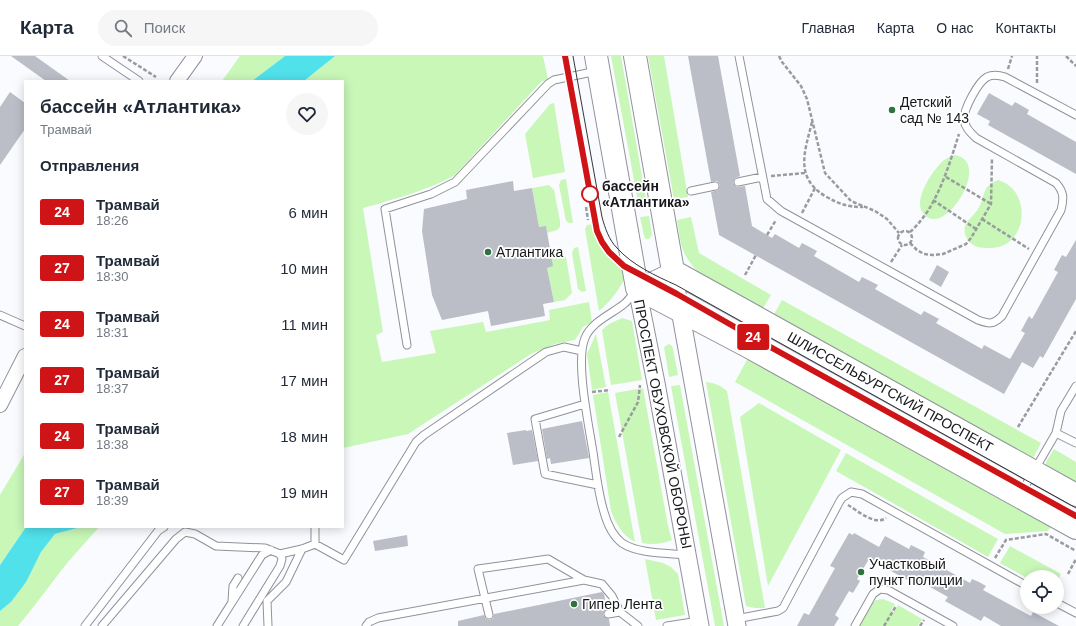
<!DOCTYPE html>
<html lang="ru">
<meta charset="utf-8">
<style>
body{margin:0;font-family:Arial,sans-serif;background:#f6f6f7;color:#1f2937;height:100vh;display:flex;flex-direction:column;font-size:15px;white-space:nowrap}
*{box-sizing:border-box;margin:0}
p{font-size:13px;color:#747a83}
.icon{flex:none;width:22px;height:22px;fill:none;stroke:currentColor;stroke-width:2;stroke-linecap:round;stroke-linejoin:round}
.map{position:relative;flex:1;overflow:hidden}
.sheet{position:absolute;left:24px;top:24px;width:320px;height:448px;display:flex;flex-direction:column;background:#fff;border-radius:0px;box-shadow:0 2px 10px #0003}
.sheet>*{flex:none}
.badge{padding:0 8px;border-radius:3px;font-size:14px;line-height:26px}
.tools{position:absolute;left:1020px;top:514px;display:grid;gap:8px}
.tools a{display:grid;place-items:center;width:44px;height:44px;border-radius:50%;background:#fff;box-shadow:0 2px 10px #0003;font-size:20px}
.map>.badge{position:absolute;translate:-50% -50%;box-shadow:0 0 0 2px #fff}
h2{padding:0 16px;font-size:15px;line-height:36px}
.round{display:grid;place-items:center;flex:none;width:42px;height:42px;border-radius:21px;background:#f6f6f7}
.overview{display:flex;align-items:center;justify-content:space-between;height:68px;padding:0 16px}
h1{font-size:19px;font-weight:700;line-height:30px}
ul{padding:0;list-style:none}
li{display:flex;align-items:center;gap:12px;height:56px;padding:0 16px}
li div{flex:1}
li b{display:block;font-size:15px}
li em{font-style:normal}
li .badge{min-width:44px;font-weight:700;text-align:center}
header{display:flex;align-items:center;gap:24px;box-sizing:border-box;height:56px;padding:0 20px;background:#fff;border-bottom:1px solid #e0e1e3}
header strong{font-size:19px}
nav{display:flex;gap:22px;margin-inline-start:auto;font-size:14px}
.search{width:280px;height:36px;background:#f6f6f7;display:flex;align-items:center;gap:10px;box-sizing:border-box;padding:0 14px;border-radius:22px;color:#747a83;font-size:15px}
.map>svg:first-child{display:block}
.green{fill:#c8f7b8}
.water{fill:#50e1eb}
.building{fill:#bbbdc7}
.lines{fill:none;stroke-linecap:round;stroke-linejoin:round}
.service-casing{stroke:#90929b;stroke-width:9}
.minor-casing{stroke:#90929b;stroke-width:16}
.tertiary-casing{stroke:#90929b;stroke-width:19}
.primary-casing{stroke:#90929b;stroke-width:24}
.path{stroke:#9a9b9f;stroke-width:2.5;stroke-dasharray:4 2;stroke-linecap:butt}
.service{stroke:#fff;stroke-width:7}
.minor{stroke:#fff;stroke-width:14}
.tertiary{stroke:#fff;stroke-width:17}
.primary{stroke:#fff;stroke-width:22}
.tram{stroke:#35363a;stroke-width:1}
.line-casing{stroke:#fff;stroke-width:9}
.line{stroke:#ce1417;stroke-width:6}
.poi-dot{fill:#2e733f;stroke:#fff;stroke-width:1.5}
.stop-dot{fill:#fff;stroke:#ce1417;stroke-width:2}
.labels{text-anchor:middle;stroke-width:3.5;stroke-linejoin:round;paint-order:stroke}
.poi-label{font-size:14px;fill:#17181c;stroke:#fff;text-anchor:start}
.stop-label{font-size:14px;font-weight:bold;fill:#17181c;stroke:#fff;text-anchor:start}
.street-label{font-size:14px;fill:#17181c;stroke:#fff}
</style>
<header>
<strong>Карта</strong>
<div class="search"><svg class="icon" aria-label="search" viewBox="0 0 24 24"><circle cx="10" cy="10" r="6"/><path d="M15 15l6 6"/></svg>Поиск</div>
<nav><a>Главная</a><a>Карта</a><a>О нас</a><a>Контакты</a></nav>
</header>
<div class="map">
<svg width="1076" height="570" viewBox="0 0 1076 570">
<rect width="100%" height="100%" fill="#fafbff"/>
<path class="green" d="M240 0H285L252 25H222Z
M335 0H543L548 23 541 26 455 119C426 135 395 143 363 152L383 276 376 279 382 306 436 297 430 275 483 266 486 276 550 264 549 254 589 246 592 266 583 271 575 284 555 288 531 298 408 378 343 392V25H304Z
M611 0H621L647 149 639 151Z
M648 0H664L688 141 674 143Z
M554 47 565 116 533 122 525 78 550 48Z
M955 99C989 105 954 165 933 163 929 163 925 160 923 157 913 145 931 117 940 108 944 103 949 101 955 99Z
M566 123 573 167H569L566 165 559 129 561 124Z
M998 124C1034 134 1028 195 987 192 982 192 975 191 972 188 969 186 966 182 965 178 962 166 973 162 978 153 986 140 981 130 998 124Z
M549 129 554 134 560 165V171L557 174 547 177 546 171H539L532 132Z
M649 160 652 179 649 183H646L644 180 640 161Z
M691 161 699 197 771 239 762 254C738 241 702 227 687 202 680 191 679 176 677 164Z
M593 168 595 176 599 187 607 198 622 212 624 224C617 236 610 246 599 255L585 173 587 169Z
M578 191 586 235 582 236 578 233 572 197 574 192Z
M562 198 566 201 572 237 565 244 554 246 547 212 551 200Z
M782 244 1041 387 1032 404 773 260Z
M622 262 632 265 642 324 611 329 602 274 609 268Z
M596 278 606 331 592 334 587 298Z
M669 288 672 290 673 293 678 319 669 321 664 291Z
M748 302 1051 470 1048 475 1005 478 735 326Z
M706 326C715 327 720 329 727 335L765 552H755L746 550Z
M680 329 724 570H715L671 330Z
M643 332 668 470 672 484C662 488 653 489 642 487L615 337Z
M608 336 635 486C623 480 616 468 611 455L593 339Z
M759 347 841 394 768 530 740 361Z
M1054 393 1076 406V428L1046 411V406Z
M25 397 26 471 0 509V439Z
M846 397 998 483 988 501 836 415Z
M81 471H99C89 483 78 494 68 506 51 527 36 549 18 570H0V555L11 546 25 526 41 496 55 478Z
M1010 490 1061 518 1057 525V521H1027V522L1000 507Z
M645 503 663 507 671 511 678 518 685 559 656 564Z
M883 543 895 548 891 554 894 556 898 549 922 563 918 570H860L872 548 876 544Z"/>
<path class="water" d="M285 0H335L304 25H252Z
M26 471H81L55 478 41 496 26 526 11 546 0 555V509Z"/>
<path class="building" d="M11 0H35L70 25H46Z
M688 0H718L740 120 735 122 733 127 737 131 745 130 752 170 772 182 775 178 799 192 802 187 817 195 814 200 859 226 862 221 878 229 875 233 921 259 924 255 939 263 936 267 982 293 984 289 1010 303 1025 277 1021 275 1029 260 1032 263 1058 216 1054 214 1062 199 1066 201 1076 184V243L1043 302 1040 300 1033 312 1022 306 1004 338 719 179 711 136 718 134 720 129 717 125 711 126Z
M10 36 25 47V73L0 109V51Z
M989 37 1012 50 1015 46 1029 54 1027 58 1076 86V118L988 69 990 65 977 58Z
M513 125 514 135 532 132 539 171 546 170 553 210 547 212 554 246 543 248 545 260 491 270 488 255 442 264 432 239 422 175 424 153 467 143 466 134Z
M937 209 949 216 941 231 929 224Z
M582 365 589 402 551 408 550 402 547 403 542 373Z
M526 374V375L532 374 538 405 513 409 507 377Z
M849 477 853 479 854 477 879 491 885 480 909 493 911 489 925 496 923 501 970 527 972 523 979 526 986 530 983 534 1031 560 1033 556 1059 570H1001L984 560 981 565 945 545 948 541 923 527 920 531 869 503 857 523 860 525 853 537 849 535 835 559 839 562 834 570H797L804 557 809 559 835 512 830 510Z
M407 479 408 490 375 495 373 485Z
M602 536 604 538 607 553 604 556 603 559 606 562 609 563 610 570H458V565L484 559 486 563 490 564 493 562 494 558Z"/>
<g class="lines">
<g class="service-casing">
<path id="service" d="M102 0 139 25
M739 0 767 143 781 155 978 264C989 268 993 269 1002 260L1061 154C1064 142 1064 136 1056 127L976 82C971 77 965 72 964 64 963 54 978 26 987 21 993 18 999 19 1005 21L1076 59
M738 126 762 121
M691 135 715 130
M635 235C632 239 628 245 624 248 612 258 591 266 585 282 575 305 589 370 593 396 596 416 598 437 604 456 607 467 613 480 622 487 638 498 668 497 687 499
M0 259 25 270
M407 289 385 153 431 138 455 126 548 28 554 24 597 15
M585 348 535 363 545 418 598 429
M1056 377 1076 387
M1020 439 1056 377 1061 355 1076 330
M315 488V471
M232 545 233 530 238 522
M1057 547 1076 557
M608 558 620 556
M489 559 478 513 548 503 584 524 602 528 612 540 620 556 638 570
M736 563 778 555 783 552 840 445 842 442 851 436 862 438 1027 530
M85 570 158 475 164 471
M102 570 176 483 185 476 195 478 216 490 265 492 280 498 302 493 315 488 344 504 416 386 424 379 546 296 564 291 582 295
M217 570 262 499 271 494
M243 570 280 510 282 503 280 498
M268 570 267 545 286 526 302 493
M366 570 369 566 378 562 584 524
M667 570 699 565
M855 570 873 538 880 533 888 534 953 570"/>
</g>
<g class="minor-casing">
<path id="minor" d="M177 25 195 0
M0 349 25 300"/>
</g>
<g class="tertiary-casing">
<path id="tertiary" d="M700 570 656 327 637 232 673 215 737 570"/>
</g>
<g class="primary-casing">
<g id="primary">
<path d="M596 0 637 232 749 291 1076 472"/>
<path id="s1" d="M635 0 673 215 1076 439"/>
</g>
</g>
<path class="path" d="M123 0 156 21
M779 0 782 6 801 30 807 43 825 117 851 145 875 155 887 163 899 177
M1066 0 1076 10
M1008 13 1012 0
M1037 27V0
M812 66C805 95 794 121 825 140 839 148 847 151 863 151
M771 120 805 117
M946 121 991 148
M933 144 976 173
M586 151 588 164
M802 157 815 132
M982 163 1029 193
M898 182a7 7 0 1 1 14 0a7 7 0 1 1-14 0Z
M910 176C937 152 948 112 959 78
M767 179 776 164
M910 187 917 194 924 198 933 199 943 198 966 188 971 182 991 148 992 102
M891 206 902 189
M745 219 756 199
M592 336 610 334
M1018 371 1076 275
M619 381 638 346 640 329
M848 449C858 455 875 470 886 462
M995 502 1006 484 1046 478 1076 495
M1068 518 1076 503
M884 570 896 550
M920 570 924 564"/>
<use href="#service" class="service"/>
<use href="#minor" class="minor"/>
<use href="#tertiary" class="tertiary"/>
<use href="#primary" class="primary"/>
<path class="tram" d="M565 0 597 175 602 186 609 196 624 210 677 238 754 282 1076 460
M573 0 602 161C605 172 609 184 617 192 632 209 656 220 676 229L1076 452"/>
</g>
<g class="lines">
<g class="line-casing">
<path id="line" d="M565 0 597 175 602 186 609 196 624 210 677 238 754 282 1076 460"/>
</g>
<use href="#line" class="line"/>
</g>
<g class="poi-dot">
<circle cx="892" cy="54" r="4"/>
<circle cx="488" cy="196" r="4"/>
<circle cx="861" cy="516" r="4"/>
<circle cx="574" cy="548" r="4"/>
</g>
<circle class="stop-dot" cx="590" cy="138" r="8"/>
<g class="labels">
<g class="poi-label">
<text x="900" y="51">Детский<tspan x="900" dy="16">сад № 143</tspan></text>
<text x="496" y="201">Атлантика</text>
<text x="869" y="513">Участковый<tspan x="869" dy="16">пункт полиции</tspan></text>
<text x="582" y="553">Гипер Лента</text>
</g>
<g class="stop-label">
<text x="602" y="135">бассейн<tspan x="602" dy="16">«Атлантика»</tspan></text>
</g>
<g class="street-label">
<text dy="5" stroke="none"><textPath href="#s1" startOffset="467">ШЛИССЕЛЬБУРГСКИЙ ПРОСПЕКТ</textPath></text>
<text transform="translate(663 368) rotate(79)" y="5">ПРОСПЕКТ ОБУХОВСКОЙ ОБОРОНЫ</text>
</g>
</g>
</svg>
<div class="tools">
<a><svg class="icon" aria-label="locate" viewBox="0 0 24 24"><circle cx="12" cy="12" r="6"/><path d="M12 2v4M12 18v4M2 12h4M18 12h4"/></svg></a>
</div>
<b class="badge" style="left:753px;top:281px;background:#ce1417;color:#fff">24</b>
<section class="sheet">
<div class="overview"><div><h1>бассейн «Атлантика»</h1><p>Трамвай</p></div><a class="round"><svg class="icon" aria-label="heart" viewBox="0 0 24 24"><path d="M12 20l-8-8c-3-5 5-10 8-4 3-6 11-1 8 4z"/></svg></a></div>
<h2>Отправления</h2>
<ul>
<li><span class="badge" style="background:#ce1417;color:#fff">24</span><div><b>Трамвай</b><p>18:26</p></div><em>6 мин</em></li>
<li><span class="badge" style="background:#ce1417;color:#fff">27</span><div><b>Трамвай</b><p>18:30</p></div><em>10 мин</em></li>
<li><span class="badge" style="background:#ce1417;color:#fff">24</span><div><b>Трамвай</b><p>18:31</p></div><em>11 мин</em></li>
<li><span class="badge" style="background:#ce1417;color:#fff">27</span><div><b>Трамвай</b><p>18:37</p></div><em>17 мин</em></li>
<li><span class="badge" style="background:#ce1417;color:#fff">24</span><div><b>Трамвай</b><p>18:38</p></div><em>18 мин</em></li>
<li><span class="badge" style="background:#ce1417;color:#fff">27</span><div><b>Трамвай</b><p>18:39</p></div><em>19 мин</em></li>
</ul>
</section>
</div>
